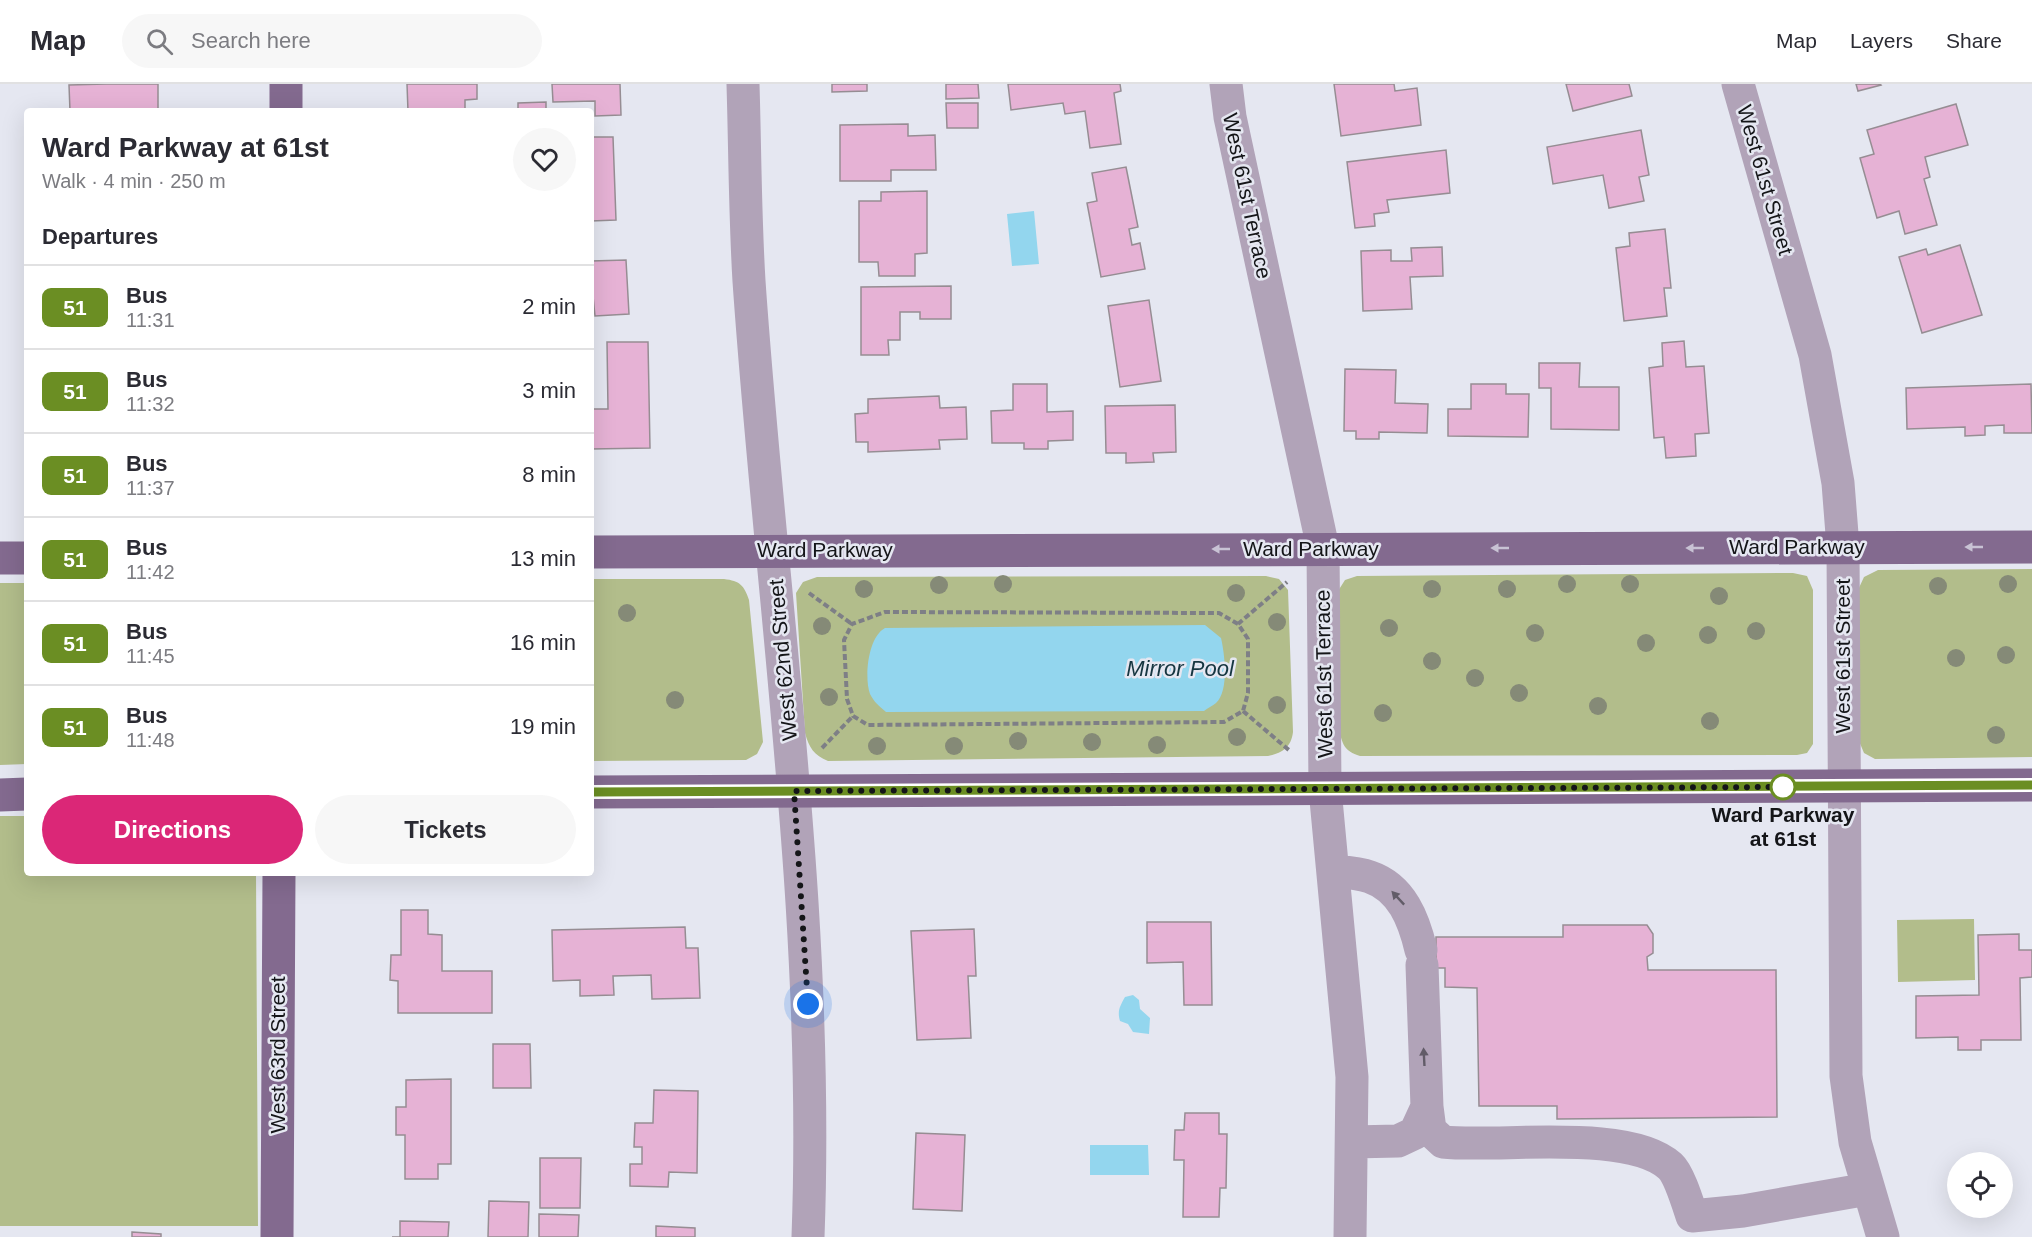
<!DOCTYPE html>
<meta charset="utf-8">
<style>
body{margin:0;font-family:Helvetica,sans-serif;background:#f7f7f7;color:#2b2b33;height:100vh;display:flex;flex-direction:column;font-size:22px;white-space:nowrap}
*{box-sizing:border-box;margin:0}
p{font-size:20px;color:#7c7c81}
.icon{flex:none;width:33px;height:33px;fill:none;stroke:currentColor;stroke-width:2;stroke-linecap:round;stroke-linejoin:round}
.map{position:relative;flex:1;overflow:hidden}
.details{position:absolute;left:24px;top:24px;width:570px;height:768px;display:flex;flex-direction:column;background:#fff;border-radius:6px;box-shadow:0 6px 24px #0002}
.details>*{flex:none}
.badge{padding:0 12px;border-radius:9px;font-size:21px;line-height:39px}
.fabs{position:absolute;left:1947px;top:1068px;display:grid;gap:12px}
.fabs a{display:grid;place-items:center;width:66px;height:66px;border-radius:50%;background:#fff;box-shadow:0 6px 24px #0002;font-size:30px}
.you{position:absolute;width:30px;height:30px;margin:-15px;border:4px solid #fff;border-radius:50%;background:#1a73e8;box-shadow:0 0 0 9px #1a73e833}
.map>.badge{position:absolute;translate:-50% -50%;box-shadow:0 0 0 3px #fff}
h2{padding:0 18px;font-size:22px;line-height:54px}
.round{display:grid;place-items:center;flex:none;width:63px;height:63px;border-radius:32px;background:#f7f7f7}
.overview{display:flex;align-items:center;justify-content:space-between;height:102px;padding:0 18px}
h1{font-size:28px;font-weight:600;line-height:45px}
.primary-button{display:flex;gap:12px;margin-top:auto;padding:12px 18px}
.primary-button a{flex:1;height:69px;border-radius:36px;background:#db2777;color:#fff;font-size:24px;font-weight:600;line-height:69px;text-align:center}
.primary-button a+a{background:#f7f7f7;color:#2b2b33}
ul{padding:0;list-style:none}
li{display:flex;align-items:center;gap:18px;height:84px;padding:0 18px;border-top:2px solid #e1e1e2}
li div{flex:1}
li b{display:block;font-size:22px}
li em{font-style:normal}
li .badge{min-width:66px;font-weight:700;text-align:center}
header{display:flex;align-items:center;gap:36px;box-sizing:border-box;height:84px;padding:0 30px;background:#fff;border-bottom:2px solid #e1e1e2}
header strong{font-size:28px}
nav{display:flex;gap:33px;margin-inline-start:auto;font-size:21px}
.search{width:420px;height:54px;background:#f7f7f7;display:flex;align-items:center;gap:15px;box-sizing:border-box;padding:0 21px;border-radius:33px;color:#7c7c81;font-size:22px}
.map>svg:first-child{display:block}
.green{fill:#b2bd8b}
.water{fill:#93d6ee}
.building{fill:#e6b2d5;stroke:#968d93;stroke-width:1.5}
.lines{fill:none;stroke-linecap:round;stroke-linejoin:round}
.path{stroke:#7e7f86;stroke-width:4;stroke-dasharray:6 3;stroke-linecap:butt}
.minor{stroke:#b1a3b8;stroke-width:33}
.major{stroke:#836a8f;stroke-width:33}
.tree{fill:#858a77}
.oneway{fill:#c8c2d4}
.oneway2{fill:#625c68}
.line-casing{stroke:#fff;stroke-width:14}
.line{stroke:#6b8e23;stroke-width:9}
.walk{stroke:#141518;stroke-width:6;stroke-dasharray:0 10.8}
.stop-dot{fill:#fff;stroke:#6b8e23;stroke-width:3}
.labels{text-anchor:middle;stroke-width:5;stroke-linejoin:round;paint-order:stroke}
.street-label{font-size:21px;fill:#141518;stroke:#e5e7f1}
.stop-label{font-size:21px;font-weight:bold;fill:#141518;stroke:#e5e7f1}
.water-label{font-size:22px;font-style:italic;fill:#163641;stroke:#e5e7f1}
</style>
<header>
<strong>Map</strong>
<div class="search"><svg class="icon" aria-label="search" viewBox="0 0 24 24"><circle cx="10" cy="10" r="6"/><path d="M15 15l6 6"/></svg>Search here</div>
<nav><a>Map</a><a>Layers</a><a>Share</a></nav>
</header>
<div class="map">
<svg width="2032" height="1153" viewBox="0 0 2032 1153">
<rect width="100%" height="100%" fill="#e5e7f1"/>
<path class="green" d="M2032 485V673L1875 675 1864 669 1859 657 1858 506 1864 493 1878 486Z
M1793 489 1807 492 1813 506V660L1807 669 1797 671 1360 672C1344 667 1342 660 1339 644L1338 507 1345 496 1357 492Z
M1266 492 1279 495 1288 506 1293 648C1291 664 1282 669 1268 672L828 677C814 671 809 664 805 649L796 509 803 498 817 493Z
M591 495H724C740 497 744 501 749 516L763 658 757 670 746 676 591 677Z
M0 499H27V680L0 681Z
M0 732H27V789H256L258 1142H0Z
M1974 835 1975 896 1898 898 1897 836Z"/>
<path class="water" d="M1034 127 1039 180 1012 182 1007 130Z
M1205 541 1221 554C1225 571 1229 607 1216 619 1213 622 1207 624 1204 627L886 628C879 622 874 618 870 610 864 593 868 553 885 544Z
M1133 911 1139 916 1140 925 1150 934 1149 950 1133 948 1128 940 1120 937C1117 927 1120 922 1125 913Z
M1090 1061H1148L1149 1091H1090Z"/>
<path class="building" d="M106 0H158V27H70L69 1Z
M407 0H477V15L465 16V27H408Z
M552 0H620L621 31 595 32V17L553 18Z
M832 0H867V7L832 8Z
M946 0H978L979 14 946 15Z
M1008 0H1120L1121 7 1114 9 1121 60 1090 64 1085 27 1065 30 1063 19 1011 26Z
M1334 0H1394L1395 7 1417 4 1421 41 1341 52Z
M1566 0H1629L1632 12 1573 27Z
M1856 0H1880L1881 1 1858 7Z
M546 18V27H518V19Z
M946 19H978V44H947Z
M1956 20 1968 61 1925 73 1930 93 1924 95 1937 141 1905 150 1899 127 1877 134 1860 74 1874 70 1867 46Z
M908 40V52L935 51 936 86H891V97H840V41Z
M1641 46 1649 91 1639 93 1644 117 1609 124 1603 91 1553 100 1547 63Z
M591 53H613L616 136 591 137Z
M1446 66 1450 109 1387 116 1389 128 1374 130 1375 142 1355 144 1347 78Z
M1126 83 1138 143 1129 145 1132 161 1140 159 1145 185 1101 193 1087 119 1097 117 1092 89Z
M927 107V169L915 170V192H879L878 178H859V117H881V108Z
M1665 145 1671 204H1664L1667 232 1624 237 1616 164 1630 162 1629 149Z
M1960 161 1982 231 1922 249 1899 173 1926 165 1928 171Z
M1442 163 1443 192 1410 193 1412 225 1363 227 1361 167 1391 166V177H1412L1411 164Z
M626 176 629 230 595 232 593 212H591V177Z
M951 202V235H920V228H900V256H888L889 271H861V203Z
M1149 216 1161 297 1120 303 1108 222Z
M1684 257 1686 283 1704 282 1709 349 1695 350 1696 372 1666 374 1664 353 1654 354 1649 284 1663 282 1662 259Z
M607 258H648L650 364 591 365V325H608Z
M1539 279H1580L1579 303H1619V346L1551 345V304H1539Z
M25 283H27V340H25Z
M1345 285 1396 286 1395 319 1428 320 1427 349 1379 348V355H1356V347H1344Z
M1013 300H1047V328L1073 327V356L1048 357V365H1024V359H992L991 327 1013 326Z
M1471 300H1506V310H1529L1528 353 1448 352V325H1471Z
M2031 300 2032 349H2004V341L1985 342V351L1965 352V343L1907 345 1906 304Z
M939 312 940 324 966 323 967 355 939 356 940 365 868 368V358H856L855 330 868 329V315Z
M1175 321 1176 368 1153 369 1154 378 1126 379V369H1106L1105 322Z
M401 826H428V850L442 851V887H492V929H398V897L390 896 391 871H401Z
M1147 838H1211L1212 921H1184L1183 878 1147 879Z
M1563 841H1647L1653 850V869L1647 873 1648 886H1776L1777 1033 1557 1035V1022H1479L1477 904 1445 903V884H1436V853H1563Z
M685 843 686 864H698L700 914 652 915 651 891 613 892 614 911 580 912V896L553 897 552 846Z
M974 845 976 892H968L971 954 917 956 911 847Z
M2019 850V866H2032V893L2020 894 2021 956H1981V966H1958V953L1916 954V912L1979 911 1978 851Z
M493 960H530L531 1004H493Z
M451 995V1080H438V1095H405V1051H396V1023H406V996Z
M654 1006 698 1007 697 1089 669 1088 668 1103 630 1102V1080H642V1063H634L635 1039H653Z
M1185 1029H1219V1050H1227L1226 1104H1220L1219 1133H1183L1184 1076H1174L1175 1046H1184Z
M916 1049 965 1051 962 1127 913 1125Z
M540 1074H581L580 1124H540Z
M489 1117 529 1118 528 1153H488Z
M539 1130 579 1131 578 1153H539Z
M400 1137 449 1138 448 1153H392H400Z
M656 1142 695 1144V1153H656Z
M132 1148 161 1150V1153H132Z"/>
<g class="lines">
<path class="path" d="M809 509 852 540
M1238 540 1219 529 885 528 852 540 844 556 847 615 853 632 868 641 1224 638 1243 627 1248 609V555L1238 540 1287 498
M1243 627 1290 667
M822 664 853 632"/>
<path class="minor" d="M743 0C745 66 745 132 749 197 771 516 820 833 808 1153
M1226 0 1230 33 1323 464 1325 705 1352 993 1350 1153
M1738 0 1815 271 1838 399 1843 463 1846 992 1855 1058 1883 1153
M1333 787C1344 788 1359 789 1370 793 1402 804 1414 836 1421 866
M1427 1023 1430 1046 1443 1058C1498 1064 1628 1044 1670 1082 1679 1090 1688 1120 1692 1132L1743 1127 1868 1105
M1352 1058 1398 1057 1415 1049 1427 1023 1422 881"/>
<path class="major" d="M286 27V0
M591 468 2032 463
M0 474H27
M591 708 2032 701
M0 711 27 710
M277 1153 279 789"/>
</g>
<g class="tree">
<circle cx="1003" cy="500" r="9"/>
<circle cx="1567" cy="500" r="9"/>
<circle cx="1630" cy="500" r="9"/>
<circle cx="2008" cy="500" r="9"/>
<circle cx="939" cy="501" r="9"/>
<circle cx="1938" cy="502" r="9"/>
<circle cx="864" cy="505" r="9"/>
<circle cx="1432" cy="505" r="9"/>
<circle cx="1507" cy="505" r="9"/>
<circle cx="1236" cy="509" r="9"/>
<circle cx="1719" cy="512" r="9"/>
<circle cx="627" cy="529" r="9"/>
<circle cx="1277" cy="538" r="9"/>
<circle cx="822" cy="542" r="9"/>
<circle cx="1389" cy="544" r="9"/>
<circle cx="1756" cy="547" r="9"/>
<circle cx="1535" cy="549" r="9"/>
<circle cx="1708" cy="551" r="9"/>
<circle cx="1646" cy="559" r="9"/>
<circle cx="2006" cy="571" r="9"/>
<circle cx="1956" cy="574" r="9"/>
<circle cx="1432" cy="577" r="9"/>
<circle cx="1475" cy="594" r="9"/>
<circle cx="1519" cy="609" r="9"/>
<circle cx="829" cy="613" r="9"/>
<circle cx="675" cy="616" r="9"/>
<circle cx="1277" cy="621" r="9"/>
<circle cx="1598" cy="622" r="9"/>
<circle cx="1383" cy="629" r="9"/>
<circle cx="1710" cy="637" r="9"/>
<circle cx="1996" cy="651" r="9"/>
<circle cx="1237" cy="653" r="9"/>
<circle cx="1018" cy="657" r="9"/>
<circle cx="1092" cy="658" r="9"/>
<circle cx="1157" cy="661" r="9"/>
<circle cx="877" cy="662" r="9"/>
<circle cx="954" cy="662" r="9"/>
</g>
<defs><path id="oneway-solid" d="M-6-.8H1V-3.2L6.5 0L1 3.2V.8H-6Z" transform="scale(1.5)"/></defs>
<g class="oneway">
<use href="#oneway-solid" transform="translate(1974 463) rotate(180)"/>
<use href="#oneway-solid" transform="translate(1500 464) rotate(180)"/>
<use href="#oneway-solid" transform="translate(1695 464) rotate(180)"/>
<use href="#oneway-solid" transform="translate(1221 465) rotate(180)"/>
</g>
<g class="oneway2">
<use href="#oneway-solid" transform="translate(1398 814) rotate(-133)"/>
<use href="#oneway-solid" transform="translate(1424 973) rotate(-93)"/>
</g>
<g class="lines">
<g class="line-casing">
<path id="line" d="M591 708 2032 701"/>
</g>
<use href="#line" class="line"/>
<path class="walk" d="M808 920 794 707 1783 703"/>
</g>
<circle class="stop-dot" cx="1783" cy="703" r="12"/>
<g class="labels">
<g class="street-label">
<text transform="translate(1765 96) rotate(74)" y="7">West 61st Street</text>
<text transform="translate(1247 112) rotate(78)" y="7">West 61st Terrace</text>
<text x="1797" y="470">Ward Parkway</text>
<text x="1311" y="472">Ward Parkway</text>
<text x="825" y="473">Ward Parkway</text>
<text transform="translate(1843 572) rotate(-90)" y="7">West 61st Street</text>
<text transform="translate(783 576) rotate(-95)" y="7">West 62nd Street</text>
<text transform="translate(1324 590) rotate(-91)" y="7">West 61st Terrace</text>
<text transform="translate(278 971) rotate(-90)" y="7">West 63rd Street</text>
</g>
<g class="stop-label">
<text x="1783" y="738">Ward Parkway<tspan x="1783" dy="24">at 61st</tspan></text>
</g>
<g class="water-label">
<text x="1180" y="592">Mirror Pool</text>
</g>
</g>
</svg>
<div class="fabs">
<a><svg class="icon" aria-label="locate" viewBox="0 0 24 24"><circle cx="12" cy="12" r="6"/><path d="M12 2v4M12 18v4M2 12h4M18 12h4"/></svg></a>
</div>
<div class="you" style="left:808px;top:920px"></div>
<section class="details">
<div class="overview"><div><h1>Ward Parkway at 61st</h1><p>Walk · 4 min · 250 m</p></div><a class="round"><svg class="icon" aria-label="heart" viewBox="0 0 24 24"><path d="M12 20l-8-8c-3-5 5-10 8-4 3-6 11-1 8 4z"/></svg></a></div>
<h2>Departures</h2>
<ul>
<li><span class="badge" style="background:#6b8e23;color:#fff">51</span><div><b>Bus</b><p>11:31</p></div><em>2 min</em></li>
<li><span class="badge" style="background:#6b8e23;color:#fff">51</span><div><b>Bus</b><p>11:32</p></div><em>3 min</em></li>
<li><span class="badge" style="background:#6b8e23;color:#fff">51</span><div><b>Bus</b><p>11:37</p></div><em>8 min</em></li>
<li><span class="badge" style="background:#6b8e23;color:#fff">51</span><div><b>Bus</b><p>11:42</p></div><em>13 min</em></li>
<li><span class="badge" style="background:#6b8e23;color:#fff">51</span><div><b>Bus</b><p>11:45</p></div><em>16 min</em></li>
<li><span class="badge" style="background:#6b8e23;color:#fff">51</span><div><b>Bus</b><p>11:48</p></div><em>19 min</em></li>
</ul>
<div class="primary-button"><a>Directions</a><a>Tickets</a></div>
</section>
</div>
